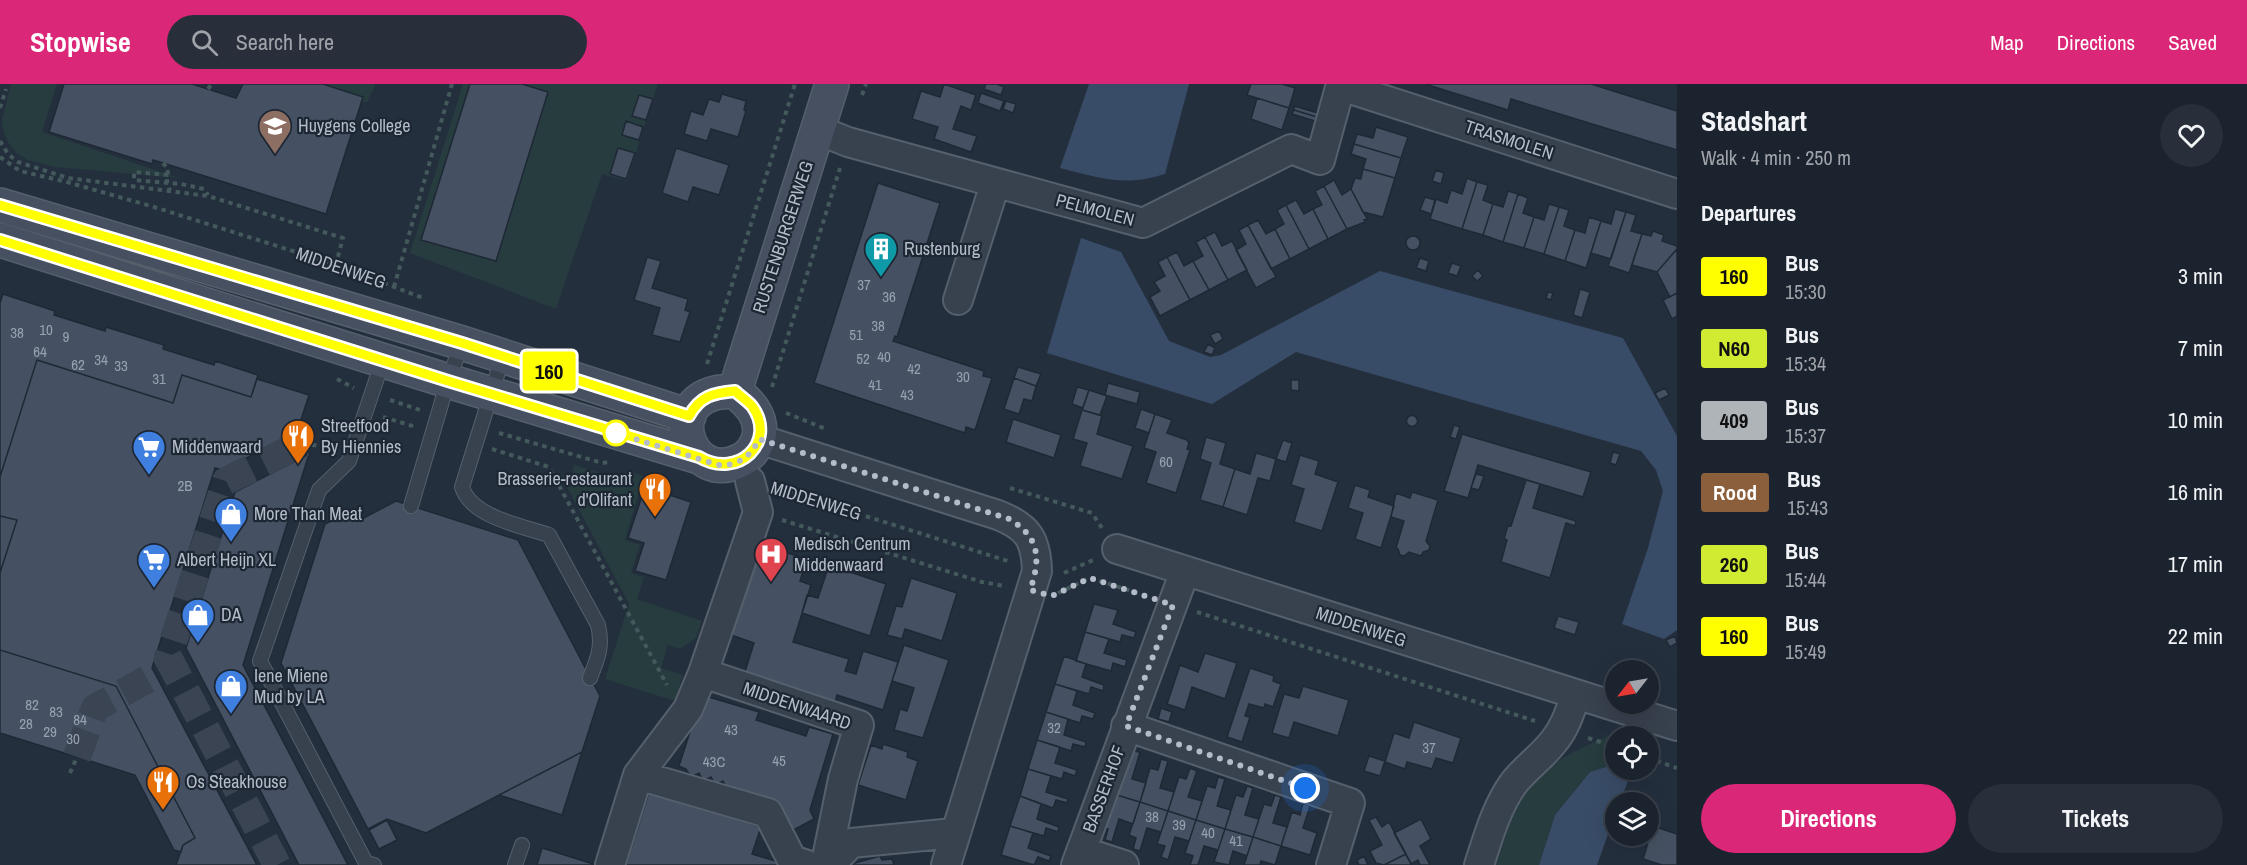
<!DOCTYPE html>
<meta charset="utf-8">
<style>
body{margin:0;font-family:"Archivo Narrow",sans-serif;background:#282f3a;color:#f1f3f6;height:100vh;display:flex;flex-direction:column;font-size:22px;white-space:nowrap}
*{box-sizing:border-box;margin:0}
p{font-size:20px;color:#a0a4aa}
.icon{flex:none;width:33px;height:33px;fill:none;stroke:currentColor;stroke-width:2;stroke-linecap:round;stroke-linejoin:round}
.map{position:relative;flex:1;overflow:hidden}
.side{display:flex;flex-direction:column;background:#1b232e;width:570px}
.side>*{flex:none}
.badge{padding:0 12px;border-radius:4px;font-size:21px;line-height:39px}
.needle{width:39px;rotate:239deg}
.tools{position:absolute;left:1605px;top:576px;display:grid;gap:12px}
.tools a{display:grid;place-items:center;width:54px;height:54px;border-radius:50%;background:#1b232e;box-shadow:0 6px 24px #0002,0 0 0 2px #39404a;font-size:30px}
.you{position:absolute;width:30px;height:30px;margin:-15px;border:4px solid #fff;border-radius:50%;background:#1a73e8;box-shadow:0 0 0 9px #1a73e833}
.map>.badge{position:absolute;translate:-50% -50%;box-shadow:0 0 0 3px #fff}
h2{padding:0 24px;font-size:22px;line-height:54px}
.round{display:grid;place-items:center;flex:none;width:63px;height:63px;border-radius:32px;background:#282f3a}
.overview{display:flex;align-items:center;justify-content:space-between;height:102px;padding:0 24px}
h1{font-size:28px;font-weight:700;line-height:45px}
.cta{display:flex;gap:12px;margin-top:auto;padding:12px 24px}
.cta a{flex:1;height:69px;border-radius:36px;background:#db2777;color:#fff;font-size:24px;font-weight:700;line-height:69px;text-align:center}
.cta a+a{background:#282f3a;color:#f1f3f6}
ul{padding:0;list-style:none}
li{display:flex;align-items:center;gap:18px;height:72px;padding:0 24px}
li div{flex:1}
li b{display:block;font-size:22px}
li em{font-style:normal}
li .badge{min-width:66px;font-weight:700;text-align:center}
header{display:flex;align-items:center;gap:36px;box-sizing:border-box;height:84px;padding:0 30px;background:#db2777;color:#fff}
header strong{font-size:28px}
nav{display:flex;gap:33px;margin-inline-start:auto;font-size:21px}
.search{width:420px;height:54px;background:#282f3a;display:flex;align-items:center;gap:15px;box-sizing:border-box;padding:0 21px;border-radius:33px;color:#a0a4aa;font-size:22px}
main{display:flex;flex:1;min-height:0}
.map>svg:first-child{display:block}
.green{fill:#263c3f}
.water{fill:#394c67}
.building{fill:#455162;stroke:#1f2835;stroke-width:1.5}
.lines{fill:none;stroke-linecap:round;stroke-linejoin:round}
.street-tunnel{stroke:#3a4453;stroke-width:28;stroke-dasharray:28 14;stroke-linecap:butt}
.lane-casing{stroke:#565f6c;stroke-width:16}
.street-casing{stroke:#565f6c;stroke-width:32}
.secondary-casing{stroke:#565f6c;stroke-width:36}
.path{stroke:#44595c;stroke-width:4;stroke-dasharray:4.5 4.5;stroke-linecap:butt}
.lane{stroke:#38414e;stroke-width:14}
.street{stroke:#38414e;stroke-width:28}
.secondary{stroke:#465061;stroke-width:33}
.line-casing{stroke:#fff;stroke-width:14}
.line{stroke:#ff0;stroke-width:9}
.walk{stroke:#b4bcc9;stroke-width:6;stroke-dasharray:0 10.8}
.stop-dot{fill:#fff;stroke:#ff0;stroke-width:3}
.labels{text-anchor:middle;stroke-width:4.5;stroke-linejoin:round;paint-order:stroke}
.number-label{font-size:15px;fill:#98a1af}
.poi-label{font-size:18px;fill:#b4bcc9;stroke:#1d2633;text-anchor:start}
.street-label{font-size:18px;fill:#b4bcc9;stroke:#1d2633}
</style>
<header>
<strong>Stopwise</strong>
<div class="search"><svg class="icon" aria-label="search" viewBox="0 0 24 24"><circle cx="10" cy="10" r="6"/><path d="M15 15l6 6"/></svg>Search here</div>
<nav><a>Map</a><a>Directions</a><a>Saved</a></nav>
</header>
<main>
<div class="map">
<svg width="1677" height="781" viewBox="0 0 1677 781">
<rect width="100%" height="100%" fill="#242f3e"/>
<path class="green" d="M11 0H57L42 48 179 94 55 83 28 76 16 69 8 58 3 46 2 36Z
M323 0H374L375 2 367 18H362L363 13Z
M463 0H658L627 97 602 90 556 225 410 169Z
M574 381 604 390 632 388 644 392 625 456 640 461 631 489 644 493 637 515 702 537 696 554 680 565 668 561 661 584 683 591 675 617 605 595 629 520 560 390 571 394Z
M1622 646 1619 652H1616L1615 664 1611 681 1590 688 1555 731 1539 781H1496C1504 760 1510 736 1521 716 1540 678 1586 662 1622 646Z"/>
<path class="water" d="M1089 0H1189L1165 90C1124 103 1101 94 1060 84Z
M1081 154 1121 168 1169 257 1210 273 1221 271 1380 187 1623 254 1677 352V546L1664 555 1622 540 1648 464 1663 407 1656 386 1641 367 1296 268 1212 320 1047 269Z
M1615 680 1616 686H1632L1620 718H1616L1615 731 1597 781H1539L1555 731 1590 688Z"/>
<path class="building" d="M64 0H192L236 14 243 0H323L363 13 326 130 163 79 153 76 152 80 49 48Z
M470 0H522L548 8 496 177 421 156Z
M944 0 976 11 971 26 961 22 953 45 977 52 971 68 934 55 938 43 912 35 921 7 940 13Z
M986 0H997L1004 3 1001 11 984 5Z
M1251 0H1282L1295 4 1289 24 1247 11Z
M1425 0H1591L1677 27V66L1511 15 1508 26Z
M981 9 1004 17 1000 27 978 19Z
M722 10 746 17 744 26 746 27 738 53 711 45 707 57 684 50 691 27 703 31 709 15 719 18Z
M639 11 653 15 646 36 632 32Z
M1257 14 1289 24 1282 46 1251 35Z
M1006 17 1016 20 1013 29 1003 25Z
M1294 22 1318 29 1317 33 1294 26Z
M1294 26 1317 33 1315 37 1292 30Z
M626 37 643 43 639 56 622 51Z
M1376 43 1408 53 1401 74 1354 60 1357 50 1373 54Z
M1354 60 1401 74 1395 94 1363 85 1366 75 1351 70Z
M618 64 635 69 626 95 610 90Z
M676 64 729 81 719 111 693 103 688 118 662 109Z
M1363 85 1395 94 1383 133 1363 128 1351 105 1355 94 1361 95Z
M1436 86 1444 89 1441 100 1432 97Z
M1467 94 1477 98 1462 145 1430 135 1436 115 1447 119 1451 106 1462 110Z
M1334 96 1342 111 1351 105 1367 135 1364 136 1365 138 1347 145 1324 102Z
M1477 98 1488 101 1483 116 1493 120 1483 151 1462 145Z
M878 99 940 119 897 253 895 252 893 257 984 287 983 292 992 294 975 346 966 343 965 349 814 299Z
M1324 102 1347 145 1328 155 1313 125 1322 121 1315 107Z
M1508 107 1518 110 1503 158 1483 151 1493 120 1503 123Z
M1518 110 1528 114 1523 129 1534 133 1524 164 1503 158Z
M1425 113 1435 116 1431 130 1420 126Z
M1296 116 1304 130 1313 125 1328 155 1309 165 1286 121Z
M1549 120 1559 123 1544 170 1524 164 1534 133 1544 136Z
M1286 121 1309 165 1290 175 1275 145 1284 140 1277 126Z
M1559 123 1569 126 1564 142 1575 146 1565 177 1544 170Z
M1615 125 1626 128 1611 175 1591 169 1601 137 1611 140Z
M1626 128 1636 131 1631 147 1642 150 1629 189 1608 182Z
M1589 133 1601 137 1586 184 1565 177 1575 146 1585 149Z
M1258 136 1266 150 1275 145 1290 175 1271 185 1248 141Z
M1248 141 1276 193 1256 204 1236 166 1246 160 1239 146Z
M1653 147 1664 151 1662 157 1677 162V165L1657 188 1632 181 1642 150 1651 152Z
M1215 148 1222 162 1232 157 1247 186 1228 196 1205 153Z
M1406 159a7 7 0 1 1 14 0a7 7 0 1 1-14 0Z
M1205 153 1228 196 1209 206 1193 177 1203 172 1196 158Z
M1677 165V209L1670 213 1657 188Z
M1177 168 1184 182 1193 177 1209 206 1190 216 1167 173Z
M647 173 661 177 652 204 688 215 685 226 690 228 680 258 652 251 660 224 634 216Z
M1167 173 1190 216 1160 232 1150 213 1160 207 1154 198 1165 192 1158 178Z
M1420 174 1429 177 1426 187 1416 184Z
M1452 179 1461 182 1457 192 1448 189Z
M1478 186 1483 192 1477 197 1472 192Z
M1580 205 1590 208 1582 234 1573 231Z
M1548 208 1553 209 1551 216 1546 214Z
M1677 209V232L1672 235 1663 216Z
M3 210 55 227 54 231 105 247 106 243 164 261 163 265 214 281 215 277 258 291 251 313 182 291 173 319 37 276 0 393V219Z
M1219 247 1223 255 1215 260 1210 251Z
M1208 260 1215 264 1212 271 1204 268Z
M37 276 173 319 182 291 251 313 257 295 309 311 297 348 223 386 215 384 152 584 257 781H176L183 761 195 754 116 602 0 566V489L17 436 0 432V393Z
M1018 283 1041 290 1036 302 1014 294Z
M1014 294 1036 302 1032 317 1024 315 1019 330 1004 325Z
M1291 296H1299V307L1291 306Z
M1108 299 1140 308 1137 320 1105 311Z
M1077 303 1089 306 1083 324 1072 320Z
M1665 304 1669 311 1659 316 1655 309Z
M1089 306 1107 312 1100 331 1082 326Z
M1141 325 1155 330 1149 349 1135 344Z
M1082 326 1102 332 1097 350 1133 362 1122 395 1080 382 1087 359 1073 355Z
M1155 330 1172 336 1167 349 1187 356 1189 359 1187 365 1190 366 1176 409 1146 399 1156 368 1144 364Z
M1406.5 337a5.5 5.5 0 1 1 11 0a5.5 5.5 0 1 1-11 0Z
M1013 335 1061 351 1054 374 1006 358Z
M1454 341 1460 343 1456 355 1450 353Z
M1462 350 1591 388 1583 413 1478 381 1468 414 1444 407Z
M1206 353 1226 359 1220 380 1235 385 1223 423 1200 416 1211 379 1200 375Z
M1283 356 1292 359 1286 378 1276 375Z
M1613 368 1620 370 1616 381 1610 379Z
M1256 369 1276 375 1270 397 1258 394 1247 431 1223 423 1235 385 1250 390Z
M309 370 243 581 348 781H299L186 564 235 408Z
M1300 371 1319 377 1315 390 1338 398 1322 447 1294 438 1304 405 1291 401Z
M1476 390 1484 392 1479 406 1471 404Z
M1526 396 1540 400 1533 424 1576 437 1575 442 1566 439 1550 494 1501 478 1507 456 1504 455 1508 441 1511 442Z
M1355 401 1370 406 1368 413 1394 422 1381 464 1355 455 1363 429 1348 424Z
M645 403 691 418 666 496 635 487 644 459 628 454Z
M1412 408 1438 416 1426 457 1430 462 1429 466 1423 468 1421 472 1409 468 1404 472 1400 471 1398 465 1396 464 1404 437 1391 433 1396 409 1410 414Z
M396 417 518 456 600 612 582 668 426 749 387 735 368 745 281 579 325 440 353 426 358 437Z
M0 432 17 436 0 489Z
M759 460 807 475 800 497 811 501 793 558 849 575 845 587 856 590 863 567 898 578 883 626 837 611 834 623 743 594 754 559 731 551Z
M829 481 886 500 870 552 802 529 807 511 818 514Z
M911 494 957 509 942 557 905 545 902 555 887 551 896 522 902 523Z
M1094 520 1118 526 1113 540 1136 548 1134 554 1122 551 1120 558 1085 548Z
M1558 532 1579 538 1575 551 1554 544Z
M1085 548 1109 555 1104 569 1127 576 1125 583 1113 579 1111 587 1076 577Z
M1675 552 1677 559 1670 563 1666 556Z
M904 561 949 576 923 654 894 646 900 625 907 627 914 604 892 597Z
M0 566 116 602 195 754 183 761 181 768 174 766 135 691 0 649Z
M1205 569 1237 579 1225 615 1192 603 1185 626 1167 620 1180 581 1198 588Z
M1064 572 1086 580 1082 593 1104 601 1103 607 1091 603 1089 610 1055 600Z
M1250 584 1274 592 1273 597 1281 600 1273 623 1265 620 1264 624 1249 620 1245 632 1250 633 1242 658 1227 653Z
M1055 600 1077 607 1073 621 1095 629 1093 635 1082 632 1080 639 1046 628Z
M1303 602 1349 616 1338 652 1294 638 1289 654 1272 649 1284 610 1299 614Z
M702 611 759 628 756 636 806 652 809 643 833 650 810 726 814 735 786 750 727 705 723 697 715 701 711 693 703 697 699 689 691 693 686 685 679 682Z
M1161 624 1172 628 1169 638 1158 635Z
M1046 628 1068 635 1064 651 1086 658 1085 663 1073 660 1071 667 1037 656Z
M1414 638 1461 654 1453 679 1436 674 1432 685 1407 678 1405 685 1385 678 1394 649 1409 654Z
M1037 656 1060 663 1055 679 1077 686 1075 692 1064 688 1062 695 1028 685Z
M883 660 908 668 907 673 918 677 906 716 858 701 871 661 882 665Z
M1133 667 1140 668 1132 695 1146 699 1140 718 1110 709Z
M582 668 562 731 499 711Z
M1369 672 1385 677 1380 692 1364 687Z
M1161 675 1168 677 1160 704 1174 708 1168 727 1140 718 1150 684 1158 686Z
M1190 684 1197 687 1188 713 1202 717 1196 736 1168 727 1179 693 1186 695Z
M1028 685 1051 692 1046 708 1068 715 1067 719 1056 716 1053 724 1020 712Z
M1218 693 1225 695 1217 722 1231 726 1225 745 1196 736 1207 702 1215 704Z
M1247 702 1253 704 1245 731 1259 735 1253 753 1225 745 1236 711 1243 713Z
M649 708 761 743 752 770 788 781H626Z
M1110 709 1140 718 1133 740 1119 735 1112 758 1105 756 1108 745 1100 742Z
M1275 711 1281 713 1273 739 1287 743 1281 762 1253 753 1264 720 1271 722Z
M1020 712 1041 720 1037 735 1059 743 1058 748 1046 744 1044 752 1010 742Z
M1140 718 1168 727 1161 748 1147 744 1140 767 1133 765 1136 754 1129 751Z
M1303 719 1310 722 1303 744 1317 749 1310 771 1281 762 1292 728 1300 731Z
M1168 727 1196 736 1189 757 1175 753 1168 776 1161 773 1165 762 1157 760Z
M1376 733 1382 743 1389 738 1406 770 1384 781 1376 779 1370 767 1382 761 1369 736Z
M1421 735 1431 755 1420 762 1430 781H1420L1418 776 1411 780 1394 749Z
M387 736 397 756 379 765 369 746Z
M1196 736 1225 745 1218 766 1204 762 1198 781H1190L1193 772 1185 769Z
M1010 742 1033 749 1028 764 1051 772 1049 777 1038 773 1034 781 1001 771Z
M1653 742 1677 750V781H1662L1643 775Z
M1225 745 1253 753 1247 772 1233 767 1229 781 1214 778Z
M1253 753 1281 762 1275 781 1261 777 1260 781H1244Z
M542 764 552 767 596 781H537Z
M1406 770 1412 781H1384Z
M880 772 882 776 892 775 894 781H848Z
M1364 772 1368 781H1359L1357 776Z"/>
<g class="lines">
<path class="street-tunnel" d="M77 673 95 624 173 581
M277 781 168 573 226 397 303 359"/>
<g class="lane-casing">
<path id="lane" d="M503 272 462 403C471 433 522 442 549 451L598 541C603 562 598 574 590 594
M411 422 448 297 462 259
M374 781 366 779 260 577 319 406 349 377 383 276
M515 781 522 761"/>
</g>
<g class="street-casing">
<path id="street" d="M1341 2 1677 110
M818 46 848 58 1143 139 1291 65 1320 76 1341 0
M958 216 995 100
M759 355 998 431C1028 443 1036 455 1037 487L946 781
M1117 465 1677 642
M703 589 859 641 843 695 827 774 835 777
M1126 642 1350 719 1331 781
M638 691 768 729 792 776 807 781
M1081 767 1124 781
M610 781 638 691 688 625 703 589 758 428 750 397
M830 781 851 759 954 749
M1076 781 1185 487
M1479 781C1488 754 1496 724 1513 700 1525 684 1542 673 1554 657 1565 644 1570 627 1576 611"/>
</g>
<g class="secondary-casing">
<path id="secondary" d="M0 121 462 259 689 332
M0 156 448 297 699 373
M735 307 832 0
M735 307C749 319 763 332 759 353 756 364 749 373 739 377 692 400 663 325 712 310 719 307 727 308 735 307Z"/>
</g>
<path class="path" d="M208 5 212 0
M862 11 866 0
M0 24 6 5
M0 57 8 70 18 78 68 94 208 112 343 154 333 191
M0 73 20 87 67 98 154 123 337 181 423 214
M163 79 168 85 167 99 170 106
M168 91 134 88V96L181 100 204 105 208 111
M394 203 452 0
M707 280 795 0
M337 295 354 304
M772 303 840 84
M390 316 420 326
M786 329 826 345
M383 333 416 343
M499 349 602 379 610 378
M303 359 334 365
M492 365 549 383 667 601
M1010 404 1092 429 1102 444
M780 405 1011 478
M782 436 982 498 1005 502
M1064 489 1093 476
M1058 509 1090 494 1147 512
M1197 528 1535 637
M1588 654 1616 663
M1648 674 1677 684
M70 689 77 673"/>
<use href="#lane" class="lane"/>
<use href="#street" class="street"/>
<use href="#secondary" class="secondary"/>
</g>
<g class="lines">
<g class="line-casing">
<path id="line" d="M0 121 462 259 689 332C700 312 713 309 735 307 740 312 748 317 752 322 778 358 738 396 699 373L448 297 0 156"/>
</g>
<use href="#line" class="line"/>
<path class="walk" d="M616 349 722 382C741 379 751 372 759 355L1009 435C1040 453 1041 475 1030 506L1052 512 1090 494 1173 521 1126 642 1305 704"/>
</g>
<defs>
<g id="school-pin" transform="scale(1.725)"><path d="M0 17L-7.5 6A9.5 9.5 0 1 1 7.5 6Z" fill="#8d6e63" stroke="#1d2633"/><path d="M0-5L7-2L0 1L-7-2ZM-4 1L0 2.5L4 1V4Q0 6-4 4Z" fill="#fff"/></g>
<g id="building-pin" transform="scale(1.725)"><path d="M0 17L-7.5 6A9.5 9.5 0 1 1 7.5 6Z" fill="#0f9aa8" stroke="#1d2633"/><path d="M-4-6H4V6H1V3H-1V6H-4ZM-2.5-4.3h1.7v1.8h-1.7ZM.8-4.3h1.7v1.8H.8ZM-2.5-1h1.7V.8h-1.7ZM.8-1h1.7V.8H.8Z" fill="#fff"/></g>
<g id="restaurant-pin" transform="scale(1.725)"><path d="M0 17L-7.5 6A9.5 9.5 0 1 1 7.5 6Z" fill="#e8710a" stroke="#1d2633"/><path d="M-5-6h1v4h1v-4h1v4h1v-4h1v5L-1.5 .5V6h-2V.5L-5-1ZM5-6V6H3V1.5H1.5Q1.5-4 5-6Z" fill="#fff"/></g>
<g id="supermarket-pin" transform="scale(1.725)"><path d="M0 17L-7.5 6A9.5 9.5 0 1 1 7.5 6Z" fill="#3f7fe0" stroke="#1d2633"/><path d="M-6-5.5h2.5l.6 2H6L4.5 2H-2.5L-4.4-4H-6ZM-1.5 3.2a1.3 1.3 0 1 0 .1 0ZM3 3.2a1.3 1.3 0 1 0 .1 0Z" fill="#fff"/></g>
<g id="shop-pin" transform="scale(1.725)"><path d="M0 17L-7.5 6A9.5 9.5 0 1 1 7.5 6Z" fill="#3f7fe0" stroke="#1d2633"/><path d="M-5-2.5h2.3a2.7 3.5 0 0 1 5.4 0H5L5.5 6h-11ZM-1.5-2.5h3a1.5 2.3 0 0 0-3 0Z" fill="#fff"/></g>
<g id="hospital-pin" transform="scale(1.725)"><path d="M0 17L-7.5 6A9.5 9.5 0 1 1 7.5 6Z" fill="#e0444e" stroke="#1d2633"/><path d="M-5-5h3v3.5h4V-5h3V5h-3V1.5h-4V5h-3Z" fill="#fff"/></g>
</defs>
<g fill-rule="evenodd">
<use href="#school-pin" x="275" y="42"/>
<use href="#building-pin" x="881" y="165"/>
<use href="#restaurant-pin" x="298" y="352"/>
<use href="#supermarket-pin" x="149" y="363"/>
<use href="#restaurant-pin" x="655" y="405"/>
<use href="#shop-pin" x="231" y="430"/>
<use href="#hospital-pin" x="771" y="470"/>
<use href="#supermarket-pin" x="154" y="476"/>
<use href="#shop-pin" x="198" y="531"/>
<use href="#shop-pin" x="231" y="602"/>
<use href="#restaurant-pin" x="163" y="698"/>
</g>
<circle class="stop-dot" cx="616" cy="349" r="12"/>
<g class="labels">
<g class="number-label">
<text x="864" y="206">37</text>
<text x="889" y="218">36</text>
<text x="878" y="247">38</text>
<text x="46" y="251">10</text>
<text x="17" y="254">38</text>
<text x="856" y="256">51</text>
<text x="66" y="258">9</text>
<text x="40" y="273">64</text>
<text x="884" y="278">40</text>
<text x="863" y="280">52</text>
<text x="101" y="281">34</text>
<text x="78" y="286">62</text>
<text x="121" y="287">33</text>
<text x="914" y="290">42</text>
<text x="963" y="298">30</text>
<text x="159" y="300">31</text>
<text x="875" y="306">41</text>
<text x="907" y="316">43</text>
<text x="1166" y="383">60</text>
<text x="185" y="407">2B</text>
<text x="32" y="626">82</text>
<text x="56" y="633">83</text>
<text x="80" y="641">84</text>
<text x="26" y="645">28</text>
<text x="1054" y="649">32</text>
<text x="731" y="651">43</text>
<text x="50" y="653">29</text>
<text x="73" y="660">30</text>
<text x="1429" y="669">37</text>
<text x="779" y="682">45</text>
<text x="714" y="683">43C</text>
<text x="1152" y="738">38</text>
<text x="1179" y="746">39</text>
<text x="1208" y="754">40</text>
<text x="1236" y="762">41</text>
</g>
<g class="poi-label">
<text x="298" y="48">Huygens College</text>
<text x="904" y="171">Rustenburg</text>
<text x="321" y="348">Streetfood<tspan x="321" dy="21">By Hiennies</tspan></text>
<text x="172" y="369">Middenwaard</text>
<text x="632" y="401" text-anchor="end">Brasserie-restaurant<tspan x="632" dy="21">d'Olifant</tspan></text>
<text x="254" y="436">More Than Meat</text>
<text x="794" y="466">Medisch Centrum<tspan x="794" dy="21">Middenwaard</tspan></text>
<text x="177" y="482">Albert Heijn XL</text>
<text x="221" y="537">DA</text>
<text x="254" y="598">Iene Miene<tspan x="254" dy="21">Mud by LA</tspan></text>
<text x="186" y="704">Os Steakhouse</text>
</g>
<g class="street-label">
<text transform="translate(1509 56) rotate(18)" y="6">TRASMOLEN</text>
<text transform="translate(1095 126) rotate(15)" y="6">PELMOLEN</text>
<text transform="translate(783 153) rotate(-72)" y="6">RUSTENBURGERWEG</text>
<text transform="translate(341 184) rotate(19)" y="6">MIDDENWEG</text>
<text transform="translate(816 417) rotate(17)" y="6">MIDDENWEG</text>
<text transform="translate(1361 543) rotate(18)" y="6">MIDDENWEG</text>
<text transform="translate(797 622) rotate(19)" y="6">MIDDENWAARD</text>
<text transform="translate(1104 705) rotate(-70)" y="6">BASSERHOF</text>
</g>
</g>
</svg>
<div class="tools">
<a><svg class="needle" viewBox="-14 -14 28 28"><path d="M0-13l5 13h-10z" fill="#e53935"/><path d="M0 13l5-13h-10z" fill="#a0a4aa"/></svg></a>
<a><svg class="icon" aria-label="locate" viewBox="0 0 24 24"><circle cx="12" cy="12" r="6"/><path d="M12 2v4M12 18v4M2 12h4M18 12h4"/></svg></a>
<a><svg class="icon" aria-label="layers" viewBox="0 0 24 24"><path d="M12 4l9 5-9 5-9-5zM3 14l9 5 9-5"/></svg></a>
</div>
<div class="you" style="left:1305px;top:704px"></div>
<b class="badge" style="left:549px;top:287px;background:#ff0;color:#111">160</b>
</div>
<section class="side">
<div class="overview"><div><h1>Stadshart</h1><p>Walk · 4 min · 250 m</p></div><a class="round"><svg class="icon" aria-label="heart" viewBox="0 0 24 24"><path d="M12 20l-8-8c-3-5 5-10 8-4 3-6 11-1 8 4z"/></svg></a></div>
<h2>Departures</h2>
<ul>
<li><span class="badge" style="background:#ff0;color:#111">160</span><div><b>Bus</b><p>15:30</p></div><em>3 min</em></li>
<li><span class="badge" style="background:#d1ea32;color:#111">N60</span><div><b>Bus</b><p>15:34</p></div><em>7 min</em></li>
<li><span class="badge" style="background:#afb4b9;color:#111">409</span><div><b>Bus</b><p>15:37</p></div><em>10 min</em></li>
<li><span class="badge" style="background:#8b5e3c;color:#fff">Rood</span><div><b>Bus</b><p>15:43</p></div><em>16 min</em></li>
<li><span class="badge" style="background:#d1ea32;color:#111">260</span><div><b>Bus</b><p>15:44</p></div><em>17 min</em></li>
<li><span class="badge" style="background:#ff0;color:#111">160</span><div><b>Bus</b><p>15:49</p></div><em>22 min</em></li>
</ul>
<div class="cta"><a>Directions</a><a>Tickets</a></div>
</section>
</main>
